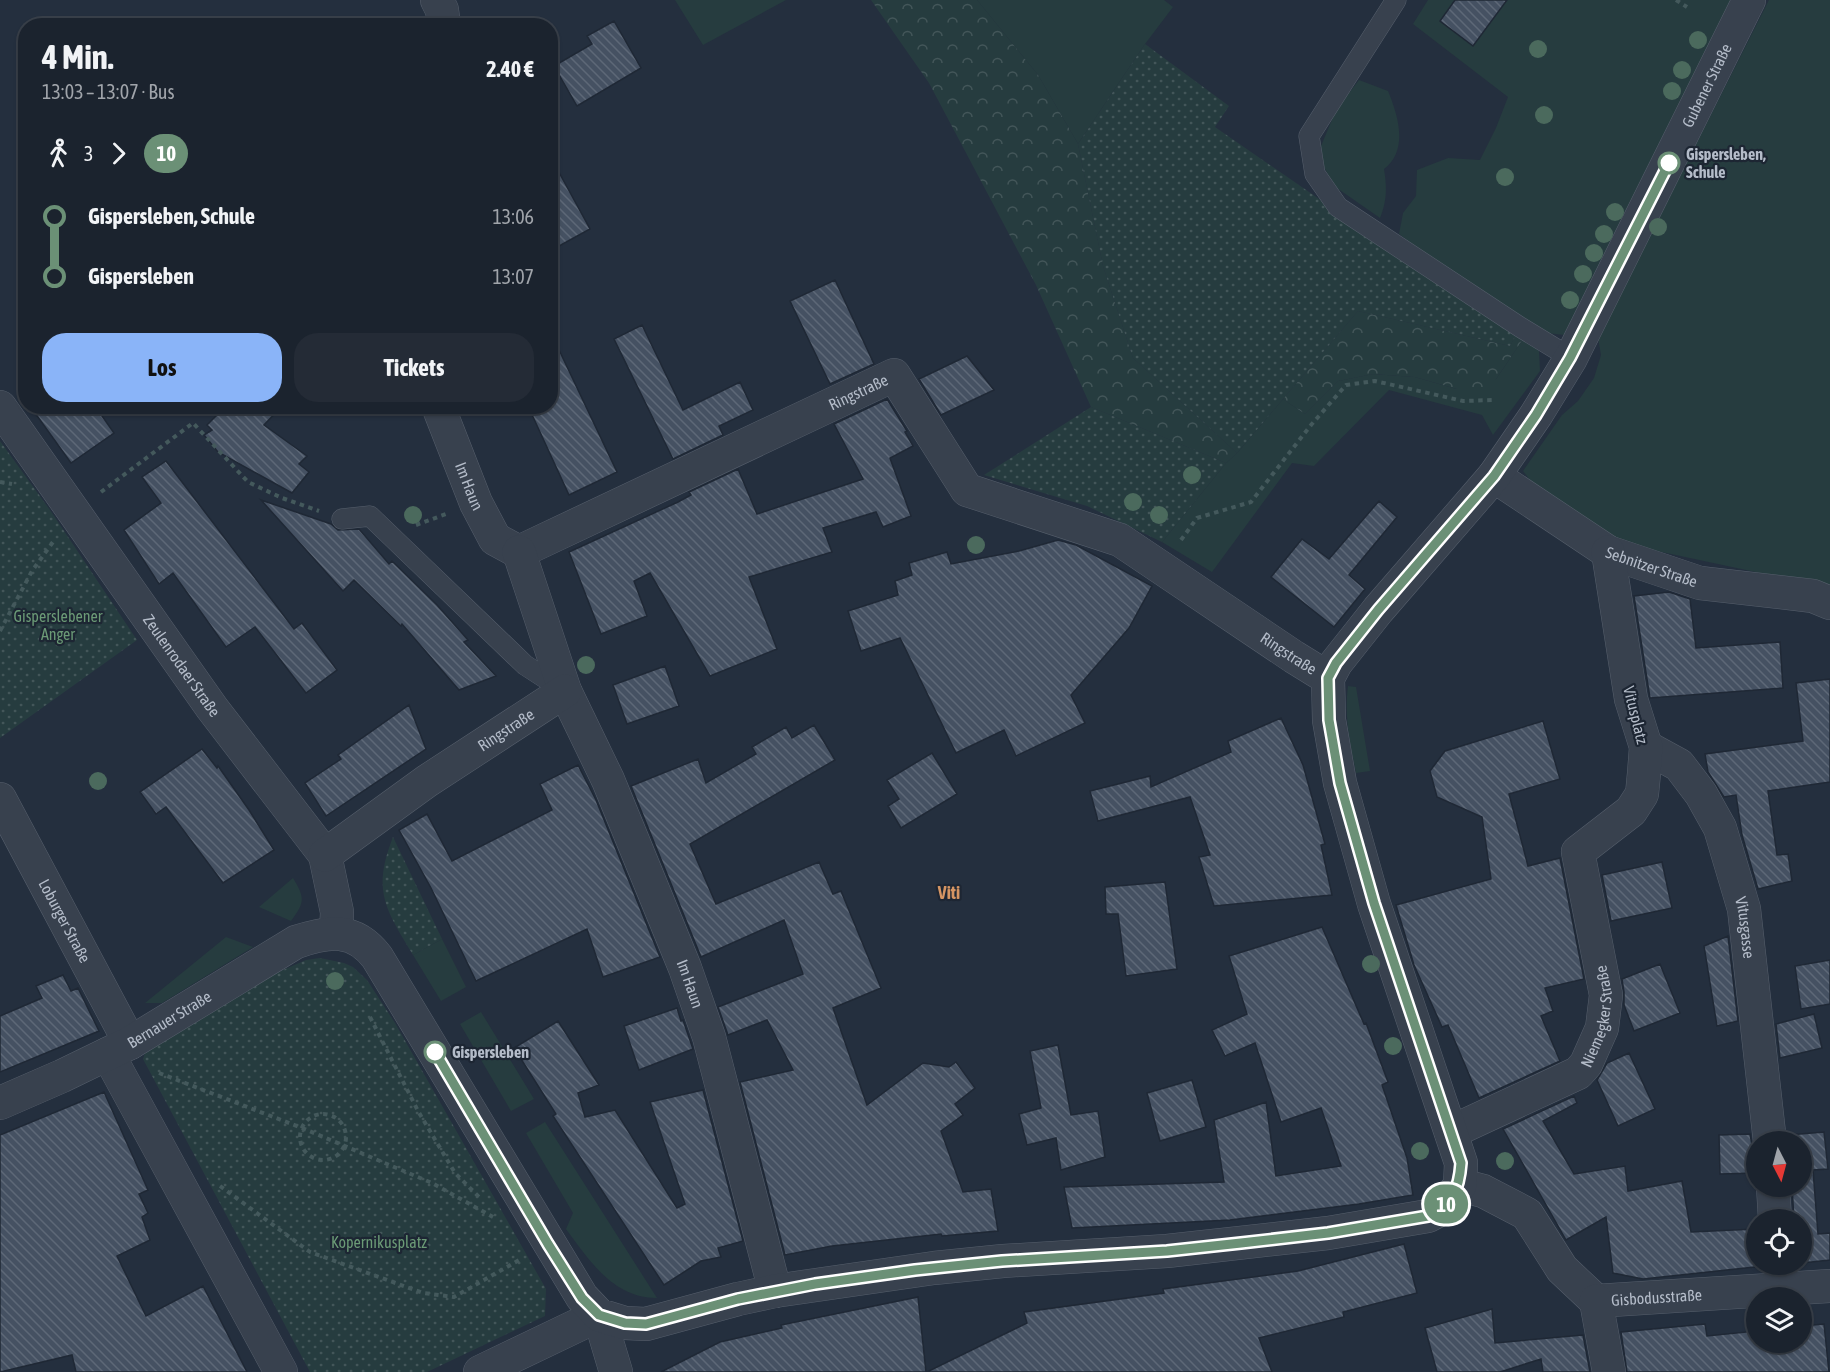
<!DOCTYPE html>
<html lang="de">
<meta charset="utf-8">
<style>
body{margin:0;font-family:"Asap Condensed",sans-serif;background:#242b36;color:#f1f3f6;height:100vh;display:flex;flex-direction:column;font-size:22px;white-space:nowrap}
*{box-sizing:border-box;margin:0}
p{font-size:20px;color:#a0a4aa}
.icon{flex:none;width:33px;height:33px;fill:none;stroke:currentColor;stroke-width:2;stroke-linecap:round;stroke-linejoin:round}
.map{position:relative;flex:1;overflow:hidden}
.sheet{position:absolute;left:18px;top:18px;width:540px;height:396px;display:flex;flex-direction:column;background:#1b232e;border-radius:24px;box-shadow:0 2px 4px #0004,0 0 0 2px #39404a}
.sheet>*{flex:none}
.badge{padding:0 12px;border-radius:20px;font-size:21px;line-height:39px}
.needle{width:39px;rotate:174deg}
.buttons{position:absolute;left:1746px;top:1131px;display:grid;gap:12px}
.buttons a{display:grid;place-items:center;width:66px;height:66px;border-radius:50%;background:#1b232e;box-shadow:0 2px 4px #0004,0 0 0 2px #39404a;font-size:30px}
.map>.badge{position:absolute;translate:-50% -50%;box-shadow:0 0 0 3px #fff}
.legs{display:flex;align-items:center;gap:9px;height:66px;padding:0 24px;font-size:20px}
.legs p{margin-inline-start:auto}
.overview{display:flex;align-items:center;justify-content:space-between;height:102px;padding:0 24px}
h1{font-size:33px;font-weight:700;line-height:45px}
.cta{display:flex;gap:12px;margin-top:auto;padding:12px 24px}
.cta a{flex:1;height:69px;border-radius:24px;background:#8ab4f8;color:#111;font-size:24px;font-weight:700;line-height:69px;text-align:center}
.cta a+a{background:#242b36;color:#f1f3f6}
ul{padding:0 24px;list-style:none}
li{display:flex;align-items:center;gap:21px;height:60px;font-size:22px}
li i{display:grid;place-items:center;width:9px;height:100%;margin:0 8px;background:currentColor}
li i::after{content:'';width:15px;height:15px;margin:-8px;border:4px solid;border-radius:50%;background:#1b232e}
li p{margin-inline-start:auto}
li:first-child i{background:linear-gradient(#0000 50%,currentColor 0)}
li:last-child i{background:linear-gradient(currentColor 50%,#0000 0)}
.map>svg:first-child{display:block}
.grass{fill:#263c3f}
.forest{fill:url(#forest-crowns)}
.park{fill:url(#park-dots)}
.building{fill:url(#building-back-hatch);stroke:#1f2835;stroke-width:1.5}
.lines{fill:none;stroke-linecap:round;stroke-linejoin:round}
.service-casing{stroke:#565f6c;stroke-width:21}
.minor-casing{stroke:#565f6c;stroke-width:34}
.tertiary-casing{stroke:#565f6c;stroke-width:34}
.path{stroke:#44595c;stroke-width:4;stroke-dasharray:4.5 4.5;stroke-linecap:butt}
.service{stroke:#38414e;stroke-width:20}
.minor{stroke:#38414e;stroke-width:33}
.tertiary{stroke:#38414e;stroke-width:33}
.tree{fill:#4b6a5d}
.line-1-casing{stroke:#fff;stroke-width:14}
.line-1{stroke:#6b9076;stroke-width:9}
.stop-1-dot{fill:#fff;stroke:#6b9076;stroke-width:3}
.labels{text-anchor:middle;stroke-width:4.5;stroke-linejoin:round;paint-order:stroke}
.street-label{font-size:16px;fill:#b4bcc9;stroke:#1d2633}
.stop-label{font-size:16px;font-weight:bold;fill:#b4bcc9;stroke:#1d2633;text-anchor:start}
.park-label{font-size:16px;fill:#6b9a76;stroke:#1d2633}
.neighbourhood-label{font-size:18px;font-weight:bold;fill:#d59563;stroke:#1d2633}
</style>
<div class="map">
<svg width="1830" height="1372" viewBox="0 0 1830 1372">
<defs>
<pattern id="forest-crowns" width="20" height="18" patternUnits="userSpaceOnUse" patternTransform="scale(1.5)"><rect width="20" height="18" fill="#263c3f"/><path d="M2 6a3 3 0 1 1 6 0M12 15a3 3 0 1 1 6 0" fill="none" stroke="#435659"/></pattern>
<pattern id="park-dots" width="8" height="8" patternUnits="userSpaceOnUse" patternTransform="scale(1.5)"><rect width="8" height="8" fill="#263c3f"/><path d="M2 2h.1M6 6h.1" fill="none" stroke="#435659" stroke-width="1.8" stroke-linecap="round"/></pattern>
<pattern id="building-back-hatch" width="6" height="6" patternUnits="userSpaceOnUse" patternTransform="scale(1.5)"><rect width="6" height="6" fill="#455162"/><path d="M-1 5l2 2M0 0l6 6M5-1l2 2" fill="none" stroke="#5d6877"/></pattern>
</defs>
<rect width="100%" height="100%" fill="#242f3e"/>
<path class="grass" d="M675 0H786L703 45Z
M977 0H1164L1173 7 1145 44 1078 144 1038 75Z
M1428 0H1455L1440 21 1473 45 1507 0H1733L1565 335 1527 331 1399 234 1403 213 1416 196 1417 170 1448 158 1480 160 1496 128 1508 97 1413 24Z
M1769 0H1830V588L1615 542 1530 480 1523 471 1562 415 1578 401 1594 378 1601 355 1598 338Z
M1359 80 1388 91C1398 115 1409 150 1384 169 1387 187 1387 201 1380 218L1334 186 1324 167 1321 146 1336 110Z
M1523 339 1539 351 1540 371 1493 435 1482 415 1389 390 1314 466 1292 463 1212 572 1162 542 1226 463 1237 453 1283 399 1305 414 1338 381 1373 374 1415 377 1457 389 1496 379Z
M1348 686 1356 687 1370 771 1356 773C1350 742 1344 719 1348 686Z
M293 878C305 898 305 902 291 921L259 907Z
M226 937 253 947 162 1003H145Z
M442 939 466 987 441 1001 413 955Z
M481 1012 534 1099 511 1111 460 1024Z
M545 1122 657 1298C613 1298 589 1260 566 1229L573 1213 526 1133Z"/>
<path class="forest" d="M871 0H977L1038 75 1078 144 1103 266 1133 358 1237 453 1226 463 1091 407 1036 285 929 83Z
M1358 311 1510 346 1516 335 1523 339 1496 379 1481 391 1457 389 1415 377 1373 374 1338 381 1305 414 1283 399Z"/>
<path class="park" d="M1145 44 1229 106 1215 127 1516 335 1510 346 1358 311 1237 453 1133 358 1103 266 1078 144Z
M1091 407 1226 463 1162 542 1087 506 984 475Z
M0 441 50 510 137 640 0 738Z
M393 837 442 939 413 955C385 908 372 891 393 837Z
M320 958 344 963 353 967 367 980 395 1023 546 1289 545 1316 427 1372H310L143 1059 145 1053 276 973 306 960Z"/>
<path class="building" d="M1455 0H1507L1473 46 1440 21Z
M614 21 641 68 577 106 554 66 592 44 587 36Z
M550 156 590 229 550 251Z
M835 280 874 364 830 384 790 301Z
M642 325 683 410 740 382 753 410 719 426 723 435 673 459 614 339Z
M550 331 617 472 569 495 528 406H550Z
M967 356 994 390 941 415 919 379Z
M887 399 907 431 905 432 913 446 890 458 911 516 883 527 876 512 823 528 832 552 749 577 777 649 710 676 650 573 634 581 647 616 601 634 569 552 678 502 691 495 689 492 738 469 757 514 863 479 834 424Z
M30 406H95L114 433 71 463Z
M226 406H282L264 425 307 456 299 464 309 472 292 493 218 452 204 435 212 430 207 425Z
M166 461 294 629 302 623 337 670 306 693 255 627 226 647 173 573 159 584 124 530 161 503 142 477Z
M261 500 331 524 338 530 359 529 389 564 392 561 437 605 468 640 464 642 496 676 459 690 402 624 401 626 354 580 343 591Z
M1379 501 1397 517 1349 575 1365 589 1334 627 1271 577 1302 539 1329 559Z
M1058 540 1076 545 1152 586 1129 628 1071 695 1085 723 1016 756 1004 730 956 753 900 638 861 651 848 611 898 595 895 581 912 575 909 563 947 552 951 564 1019 551Z
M1669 592 1690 599 1696 648 1780 642 1783 688 1650 698 1634 596Z
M665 666 679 706 627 724 613 685Z
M1830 679V782L1768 791 1777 855 1788 854 1792 881 1758 889 1742 835 1736 795 1724 797 1708 772 1705 754 1803 741 1796 683Z
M409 705 426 749 326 816 305 783 341 759 338 755Z
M1281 718 1303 765 1325 844 1321 845 1332 895 1214 906 1199 857 1210 855 1190 797 1098 821 1090 791 1150 776 1151 787 1231 752 1228 741Z
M1543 721 1560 779 1509 794 1528 866 1560 858 1584 979 1545 988 1553 1011 1541 1016 1560 1061 1479 1098 1448 1025 1442 1027 1414 965 1396 905 1491 879 1482 817 1437 797 1430 771 1445 751Z
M814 725 835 760 690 844 716 904 819 862 833 894 841 891 881 988 833 1008 867 1105 923 1063 949 1067 956 1062 975 1088 955 1104 963 1115 941 1131 963 1192 991 1189 998 1231 942 1236 941 1234 832 1246 785 1255 740 1082 793 1070 767 1020 728 1035 718 1007 803 974 784 920 701 957 631 786 698 759 706 783 756 754 752 747 786 727 792 738Z
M202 749 217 768 218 766 249 810 274 850 223 883 166 807 156 814 140 792Z
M932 753 957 794 901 828 888 806 899 799 887 780Z
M578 765 596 800 660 957 603 977 587 929 476 981 431 888 399 830 427 814 452 861 552 810 540 784Z
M1662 862 1672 908 1611 921 1602 875Z
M1165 882 1177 969 1126 976 1118 914H1106L1105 887Z
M1322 927 1364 1024 1366 1023 1388 1082 1382 1085 1407 1158 1413 1195 1359 1204 1230 1220 1072 1228 1064 1187 1224 1182 1214 1120 1266 1102 1276 1176 1341 1166 1321 1108 1281 1122 1255 1043 1225 1056 1212 1030 1247 1014 1229 956Z
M1728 936 1738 1021 1717 1026 1704 946Z
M1830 960V1004L1801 1009 1795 966Z
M1660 964 1680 1013 1634 1031 1624 1005V992L1622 979Z
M63 975 71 991 78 988 99 1031 0 1072V1016L42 998 36 986Z
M677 1008 681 1021 683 1020 693 1049 639 1070 624 1026Z
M1814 1014 1822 1048 1780 1058 1776 1024Z
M558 1021 599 1085 578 1093 585 1117 615 1110 677 1208 685 1204 650 1102 703 1090 743 1241 718 1248 721 1257 701 1261 664 1285 553 1116 556 1114 514 1048Z
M1058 1045 1071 1115 1098 1111 1105 1157 1061 1170 1056 1138 1027 1145 1019 1114 1041 1108 1030 1051Z
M1629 1053 1655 1109 1618 1126 1597 1080 1607 1063Z
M1192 1080 1206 1127 1160 1141 1147 1093Z
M104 1092 148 1190 139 1194 148 1213 142 1217 150 1240 117 1256 146 1316 203 1286 247 1372H76L72 1355 0 1372V1135Z
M1574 1096 1577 1103 1543 1121 1574 1174 1625 1166 1628 1191 1682 1181 1691 1232 1756 1229V1264H1783L1643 1279 1613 1273 1606 1217 1566 1240 1503 1129Z
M1824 1132 1828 1169 1813 1170 1818 1234 1830 1233V1260L1802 1263V1220H1794L1792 1186H1802V1142H1788V1135Z
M1750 1134 1752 1145 1756 1154V1173L1720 1174 1719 1135Z
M1404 1244 1417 1293 1343 1312 1344 1317 1259 1338 1272 1372H927L1027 1323 1024 1312 1164 1293 1163 1289 1298 1271Z
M918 1297 926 1372H661L720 1342 782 1328 781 1325Z
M1492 1309 1495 1343 1583 1335 1590 1372H1543L1541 1359 1500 1372H1437L1425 1328Z
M1705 1324 1707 1336 1756 1331V1342H1802V1326L1824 1324 1829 1372H1627L1621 1332Z"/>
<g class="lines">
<g class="service-casing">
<path id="service" d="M1396 0 1309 136 1315 174 1338 207 1520 327 1571 358
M342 519 370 516 525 665 565 691"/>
</g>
<g class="minor-casing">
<g id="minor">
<path d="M437 0 442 10 444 26"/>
<path id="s1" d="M438 406 476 503 495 539 519 552"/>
<path id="s2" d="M0 407 212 708 325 855 337 912 336 933"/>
<path id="s3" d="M1494 476 1608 552 1700 583 1813 596 1830 603"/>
<path id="s4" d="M519 552 894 375 967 490 1120 540 1294 657 1328 678"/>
<path id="s5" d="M519 552 565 691 608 780 685 968 709 1037 775 1291"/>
<path id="s6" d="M1646 747 1679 765 1701 794 1720 828 1744 909 1770 1142"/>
<path id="s7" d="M0 799 130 1043"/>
<path id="s8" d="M325 855 427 781 565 691"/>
<path d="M108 1054 281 1372"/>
<path id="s9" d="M1451 1132 1578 1073 1586 1064 1602 1028 1606 995 1578 852 1631 811 1642 794 1644 773 1646 747 1631 699 1608 552"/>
<path id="s10" d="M1460 1185 1483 1191 1527 1214 1562 1269 1596 1301 1830 1286"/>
<path d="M1773 1186 1775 1220"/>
<path d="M1596 1301 1609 1372"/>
<path d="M480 1372 599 1315 616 1372"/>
</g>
</g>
<g class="tertiary-casing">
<g id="tertiary">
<path id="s11" d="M0 1103 62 1076 130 1043 296 942C329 931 354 927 377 957L582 1297 599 1315 625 1323 646 1324 738 1299 775 1291 934 1268 1003 1261 1167 1251 1328 1233 1428 1216 1443 1208 1460 1185 1461 1163 1374 904 1340 783 1329 720 1328 678 1336 663 1378 610 1494 476 1536 415 1571 358 1749 0"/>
</g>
</g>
<path class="path" d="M1676 0 1687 7
M0 482 12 484
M101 492 193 423 248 482 282 498 319 511
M416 525 446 514
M1181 540 1197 518 1251 502 1311 425 1346 385 1375 381 1463 401 1492 400
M0 631 32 571 53 542
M370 1017 418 1111 455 1173 481 1199
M159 1073 302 1128 432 1183 493 1217
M300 1137a23 23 0 1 1 46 0a23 23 0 1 1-46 0Z
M220 1186 310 1252 423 1293 454 1297 521 1259"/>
<use href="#service" class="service"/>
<use href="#minor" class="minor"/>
<use href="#tertiary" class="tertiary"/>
</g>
<g class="tree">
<circle cx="1698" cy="40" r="9"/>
<circle cx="1538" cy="49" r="9"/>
<circle cx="1682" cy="70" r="9"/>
<circle cx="1672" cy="91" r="9"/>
<circle cx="1544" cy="115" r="9"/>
<circle cx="1505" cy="177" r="9"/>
<circle cx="1615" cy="212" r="9"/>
<circle cx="1658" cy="227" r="9"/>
<circle cx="1604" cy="234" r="9"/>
<circle cx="1594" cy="253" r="9"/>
<circle cx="1583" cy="274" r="9"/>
<circle cx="1570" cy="300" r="9"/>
<circle cx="1192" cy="475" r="9"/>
<circle cx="1133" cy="502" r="9"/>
<circle cx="413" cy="515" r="9"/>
<circle cx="1159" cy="515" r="9"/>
<circle cx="976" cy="545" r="9"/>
<circle cx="586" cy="665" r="9"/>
<circle cx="98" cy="781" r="9"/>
<circle cx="1371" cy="964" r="9"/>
<circle cx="335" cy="981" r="9"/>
<circle cx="1393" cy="1046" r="9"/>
<circle cx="1420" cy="1151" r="9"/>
<circle cx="1505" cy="1161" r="9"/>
</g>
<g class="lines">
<g class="line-1-casing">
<path id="line-1" d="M435 1052 548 1244 582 1298 599 1315 625 1323 646 1324 738 1299 815 1284 915 1270 1002 1261 1167 1251 1241 1243 1328 1233 1428 1216C1453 1203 1459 1190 1461 1163L1374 903 1340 783 1329 720 1328 678 1336 663 1378 610 1494 476 1536 415 1570 358 1669 163"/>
</g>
<use href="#line-1" class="line-1"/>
</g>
<g class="stop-1-dot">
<circle cx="1669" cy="163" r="10"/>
<circle cx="435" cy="1052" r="10"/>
</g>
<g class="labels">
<g class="street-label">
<text dy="6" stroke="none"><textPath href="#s11" startOffset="2968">Gubener Straße</textPath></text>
<text dy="6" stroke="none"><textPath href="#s4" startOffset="375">Ringstraße</textPath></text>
<text dy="6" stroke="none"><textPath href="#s1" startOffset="86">Im Haun</textPath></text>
<text dy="6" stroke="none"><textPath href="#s3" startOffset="183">Sebnitzer Straße</textPath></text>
<text dy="6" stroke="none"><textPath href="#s4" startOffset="915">Ringstraße</textPath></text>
<text dy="6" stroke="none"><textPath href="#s2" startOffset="316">Zeulenrodaer Straße</textPath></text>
<text transform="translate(1636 715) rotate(76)" y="6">Vitusplatz</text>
<text dy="6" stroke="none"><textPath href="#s8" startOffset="220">Ringstraße</textPath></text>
<text dy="6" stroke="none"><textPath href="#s7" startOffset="138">Loburger Straße</textPath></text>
<text dy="6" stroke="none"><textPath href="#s6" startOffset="216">Vitusgasse</textPath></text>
<text dy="6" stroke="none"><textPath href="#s5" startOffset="465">Im Haun</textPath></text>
<text dy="6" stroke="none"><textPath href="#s9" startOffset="202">Niemegker Straße</textPath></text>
<text dy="6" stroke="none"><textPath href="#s11" startOffset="189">Bernauer Straße</textPath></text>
<text dy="6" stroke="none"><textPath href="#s10" startOffset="246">Gisbodusstraße</textPath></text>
</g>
<g class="stop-label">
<text x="1686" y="160">Gispersleben,<tspan x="1686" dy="18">Schule</tspan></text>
<text x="452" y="1058">Gispersleben</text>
</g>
<g class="park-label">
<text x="58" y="622">Gisperslebener<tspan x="58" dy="18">Anger</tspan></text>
<text x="379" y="1248">Kopernikusplatz</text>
</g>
<g class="neighbourhood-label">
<text x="949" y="899">Viti</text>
</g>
</g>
</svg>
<div class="buttons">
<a><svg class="needle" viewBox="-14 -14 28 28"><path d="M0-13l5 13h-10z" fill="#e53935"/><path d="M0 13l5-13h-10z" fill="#a0a4aa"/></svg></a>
<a><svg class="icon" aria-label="locate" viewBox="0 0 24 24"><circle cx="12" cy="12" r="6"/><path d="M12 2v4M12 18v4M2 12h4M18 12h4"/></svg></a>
<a><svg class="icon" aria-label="layers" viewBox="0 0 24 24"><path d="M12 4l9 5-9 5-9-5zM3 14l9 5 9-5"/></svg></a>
</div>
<b class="badge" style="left:1446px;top:1204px;background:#6b9076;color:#fff">10</b>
<section class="sheet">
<div class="overview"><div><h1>4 Min.</h1><p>13:03 – 13:07 · Bus</p></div><b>2.40 €</b></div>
<div class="legs"><svg class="icon" aria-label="walk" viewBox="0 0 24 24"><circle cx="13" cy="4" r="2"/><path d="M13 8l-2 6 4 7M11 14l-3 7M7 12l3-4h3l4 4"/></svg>3<svg class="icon" aria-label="forward" viewBox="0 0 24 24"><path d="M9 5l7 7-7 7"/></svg><b class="badge" style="background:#6b9076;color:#fff">10</b></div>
<ul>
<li><i style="color:#6b9076"></i><b>Gispersleben, Schule</b><p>13:06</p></li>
<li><i style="color:#6b9076"></i><b>Gispersleben</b><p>13:07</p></li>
</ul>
<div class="cta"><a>Los</a><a>Tickets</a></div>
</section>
</div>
